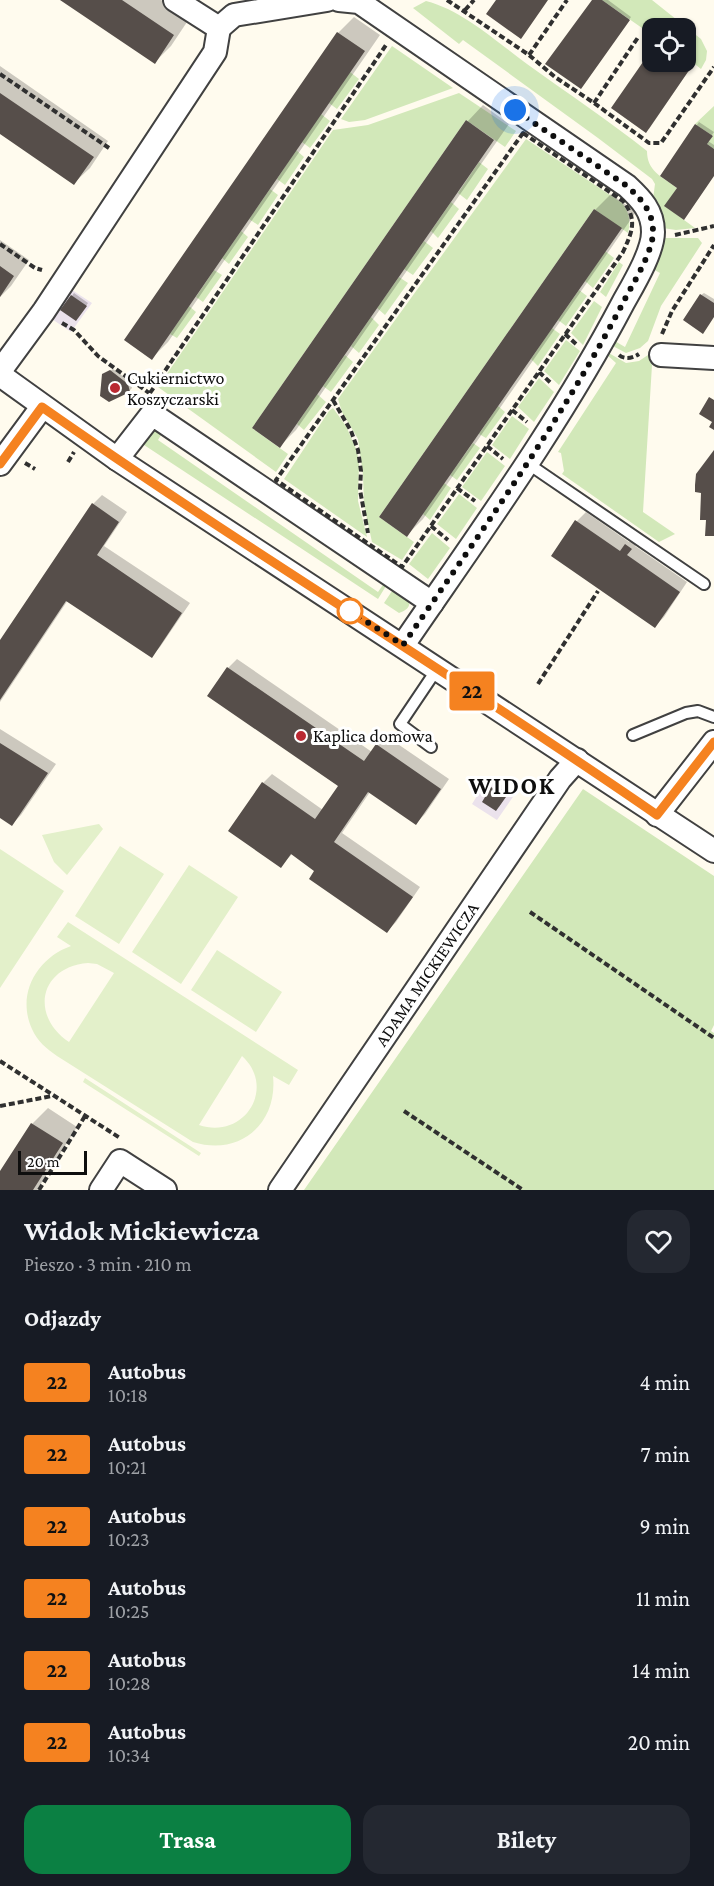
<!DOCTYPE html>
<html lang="pl">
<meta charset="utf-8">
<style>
body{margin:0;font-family:"Crimson Pro",serif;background:#242831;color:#f1f3f6;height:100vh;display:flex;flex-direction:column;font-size:22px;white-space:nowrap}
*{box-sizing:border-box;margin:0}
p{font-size:20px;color:#9ea1a6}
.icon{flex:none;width:33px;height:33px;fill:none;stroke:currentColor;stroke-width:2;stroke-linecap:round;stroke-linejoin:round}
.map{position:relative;height:1190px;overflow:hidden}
.panel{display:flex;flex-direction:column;background:#171b24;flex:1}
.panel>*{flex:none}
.badge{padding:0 12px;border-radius:4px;font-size:21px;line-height:39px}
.controls{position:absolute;left:642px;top:18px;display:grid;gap:12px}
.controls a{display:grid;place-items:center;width:54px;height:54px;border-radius:12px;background:#171b24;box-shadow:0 2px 4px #0004;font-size:30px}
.scale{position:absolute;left:18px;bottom:15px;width:69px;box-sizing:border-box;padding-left:6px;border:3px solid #0e0e0e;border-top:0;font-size:16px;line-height:21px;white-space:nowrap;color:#0e0e0e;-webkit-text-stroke:4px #fff;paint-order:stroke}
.you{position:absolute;width:30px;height:30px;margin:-15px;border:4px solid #fff;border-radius:50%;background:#1a73e8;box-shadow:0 0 0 9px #1a73e833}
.map>.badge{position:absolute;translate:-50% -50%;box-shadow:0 0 0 3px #fff}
h2{padding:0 24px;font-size:22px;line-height:54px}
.round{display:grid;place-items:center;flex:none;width:63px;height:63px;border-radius:18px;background:#242831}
.headline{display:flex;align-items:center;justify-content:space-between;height:102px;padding:0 24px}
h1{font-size:28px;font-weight:700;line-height:45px}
.button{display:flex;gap:12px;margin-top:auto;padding:12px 24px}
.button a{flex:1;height:69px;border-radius:18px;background:#0b8043;color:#fff;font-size:24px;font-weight:700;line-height:69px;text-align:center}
.button a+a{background:#242831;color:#f1f3f6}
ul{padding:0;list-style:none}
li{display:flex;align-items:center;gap:18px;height:72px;padding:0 24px}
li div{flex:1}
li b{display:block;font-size:22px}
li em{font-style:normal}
li .badge{min-width:66px;font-weight:700;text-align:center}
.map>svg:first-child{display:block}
.industrial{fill:#ebe2ec}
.green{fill:#d2e8b9}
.pitch{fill:#e3f0ca;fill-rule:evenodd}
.shadow{fill:#0003}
.building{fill:#564e4a}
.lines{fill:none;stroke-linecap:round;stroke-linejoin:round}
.lane-casing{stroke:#414141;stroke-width:14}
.street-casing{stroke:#414141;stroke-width:26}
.path{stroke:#303030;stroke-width:4;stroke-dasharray:6 3;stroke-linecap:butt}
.lane{stroke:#fff;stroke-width:10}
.street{stroke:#fff;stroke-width:22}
.line-casing{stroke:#fff;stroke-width:14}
.line{stroke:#f58220;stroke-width:9}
.walk{stroke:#0e0e0e;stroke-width:6;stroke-dasharray:0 10.8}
.poi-dot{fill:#ba2932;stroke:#fff;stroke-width:2}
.stop-dot{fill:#fff;stroke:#f58220;stroke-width:3}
.labels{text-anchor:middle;stroke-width:6;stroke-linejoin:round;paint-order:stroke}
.poi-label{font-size:18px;fill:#0e0e0e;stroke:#fff;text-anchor:start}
.street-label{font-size:18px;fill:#0e0e0e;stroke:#fff}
.district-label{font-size:24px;font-weight:bold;letter-spacing:1.5px;fill:#0e0e0e;stroke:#fff}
</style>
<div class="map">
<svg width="714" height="1190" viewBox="0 0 714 1190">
<rect width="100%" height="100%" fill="#fffbee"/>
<path class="industrial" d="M69 288 92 303 71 332 49 317Z
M489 777 515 794 497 820 472 804Z"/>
<path class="green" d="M602 0H652L701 39 707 51 706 60 701 69 686 57V28H652V35Z
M426 1C462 10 497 42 527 64 567 93 608 120 647 151 647 171 661 176 677 188L665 206 695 228 676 230 656 227 653 199 655 184 652 179 598 138 463 40 459 44 413 8Z
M392 46 453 88 365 120 349 122 341 119Z
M350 72 359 79 337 109 329 103Z
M459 93 516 131 505 147 466 120 252 428 288 454 276 472 158 387 333 130 368 125Z
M714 106V149L707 144 713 136 695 124Z
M321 114 330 121 310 148 302 142Z
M526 139 622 203C629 212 631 221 628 233L594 209 379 517 414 542 402 560 372 542 364 505 363 475 358 439 342 412 338 399Z
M296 150 304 157 285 185 277 179Z
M479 162 488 169 467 200 458 193Z
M270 189 278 195 258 225 249 219Z
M451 202 459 209 438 238 431 231Z
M241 231 248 237 229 264 222 258Z
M657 238H698L702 243 661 306 648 341 640 348 626 353 611 345 613 340 625 347 660 273 649 267Z
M424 241 433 248 413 275 404 269Z
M605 251 614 258 593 288 585 281Z
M619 262 623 265 606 297 600 292Z
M214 270 222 275 203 302 196 297Z
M399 277 408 283 385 315 377 308Z
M579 290 587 296 566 326 558 320Z
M594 301 602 307 583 345 571 333Z
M189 306 196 312 177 338 170 334Z
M371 317 379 325 359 353 351 346Z
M552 328 560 334 538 366 531 359Z
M566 340 580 351 559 385 544 371Z
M607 352 626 363 639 361 648 355 652 365 643 512 675 534 659 542 562 474 564 471 561 453 558 452 616 363 605 353Z
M345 355 353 362 331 392 323 386Z
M539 378 554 392 534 422 518 407Z
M317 394 326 402 304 430 297 424Z
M498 406 505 412 486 438 479 434Z
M333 408 346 426 357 451 359 464 358 501 367 537 284 479 329 411Z
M512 416 529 429 510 459 492 445Z
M166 427 158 440 378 592 387 579 389 581 378 599 138 441 147 430Z
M473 443 480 448 457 480 450 475Z
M487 452 505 466 481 501 462 487Z
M444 483 451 488 430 520 423 514Z
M459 494 477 508 456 539 437 524Z
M432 533 450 548 428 579 409 564Z
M396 585C405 595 419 606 399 613L384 603Z
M583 789 714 876V1025L711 1031 714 1033V1190H304Z"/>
<path class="pitch" d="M99 824 103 829 67 875 54 862 42 835Z
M120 846 164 874 119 944 75 916Z
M0 849 64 891 0 988Z
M189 865 238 897 181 984 132 952Z
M68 922 298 1070 289 1085 273 1076C278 1123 240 1157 193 1142L57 1056C47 1049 37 1041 32 1029 16 994 37 958 71 946L57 937ZM88 963 97 964 114 973 69 1042C30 1016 39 967 88 963ZM242 1056C277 1088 244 1140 199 1125Z
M217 950 282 992 256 1032 191 990Z
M85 1078 201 1153 199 1156 83 1082Z"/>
<path class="shadow" d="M63 0H161L189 19 171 46 155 62Z
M593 0H608L631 17 584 84Z
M354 17 380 35 168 342 152 358 338 33Z
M652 52V62H686V53L696 60 649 129 613 108Z
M0 66 108 141 90 168 74 183 0 132Z
M483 105 509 124 296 430 280 446 254 428 468 121Z
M699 122 714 132 708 141 714 145V175L679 188 662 175Z
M611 194 636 212 423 519 407 535 595 210Z
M0 240 29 260 11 286 0 297Z
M74 293 88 303 79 316 62 309Z
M704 293 714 299V316L701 295Z
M113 369 130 381 132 388 129 391 103 375Z
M102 495 127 512 104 546 190 603 160 647 151 656 68 600 0 702V643L93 504Z
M586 512 629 542 635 536 640 539 635 546 687 582 664 617 655 626 554 556 577 521Z
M237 659 372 752 386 736 449 779 425 814 416 823 370 792 342 833 420 887 396 922 387 931 316 870 292 854 281 866 263 783 272 774 323 810 340 786 228 668Z
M0 729 56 764 21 815 12 824 0 816Z
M495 785 507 793 499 807 492 788Z
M48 1108 77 1127 37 1190H0V1174L32 1124Z"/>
<path class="building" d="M60 0H122L174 35 155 64Z
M496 0H548L521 39 486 14Z
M592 0H602L630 20 581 89 545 64Z
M337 32 365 51 152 360 124 340Z
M652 49V62H686V57L694 63 646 133 611 108Z
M0 93 94 157 74 185 0 134Z
M466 120 494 140 280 448 252 428Z
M695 124 713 136 707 144 714 149V176L684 220 664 206 677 188 660 176Z
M594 209 622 228 407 537 379 517Z
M0 266 14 276 0 297Z
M700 294 714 303V317L703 334 683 320Z
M71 295 87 306 76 321 60 310Z
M110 370 128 384 130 392 109 402 100 396 102 374Z
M709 397 714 400V430L709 427 712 422 699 414Z
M714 450V536H705L706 520H700L701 493 695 492V485L696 474Z
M92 503 119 522 97 555 182 613 152 658 66 601 0 700V640Z
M575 520 620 551 625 544 632 549 627 555 680 592 655 628 551 556Z
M227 667 364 761 376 744 441 789 416 825 368 792 334 842 413 897 387 933 309 879 314 871 291 854 281 868 228 831 262 782 315 819 338 786 207 696Z
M0 743 48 773 12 826 0 818Z
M491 787 506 797 496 811 482 802Z
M31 1123 63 1143 33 1190H0V1171Z"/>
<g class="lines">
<g class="lane-casing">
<path id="lane" d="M527 463 704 584
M633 735 686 713 698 711 714 717
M431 747 400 724 437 669"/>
</g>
<g class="street-casing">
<g id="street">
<path d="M175 0 219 28 234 15 327 0"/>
<path d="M339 0 359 2 627 186C641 199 653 211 653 232 653 252 633 285 623 303 560 423 479 534 403 645"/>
<path d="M661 355 714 358"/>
<path d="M0 371 44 311 215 52 219 28"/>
<path d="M0 375 117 459 714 851"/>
<path d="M117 459 152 414 432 603"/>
<path d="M0 464 42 407"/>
<path d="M657 815 714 742"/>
<path d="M101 1190 120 1161 165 1190"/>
<path id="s1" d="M280 1190 560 779 577 760"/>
</g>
</g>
<path class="path" d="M447 0 529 55 555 77 594 103 649 143H661L714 67
M465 10 474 0
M529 55 567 0
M0 74 109 148
M594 103 639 36
M523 133 623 201C638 220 632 232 623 252L402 567 276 480Z
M675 235 714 226
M0 244 35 268 42 270
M62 323 74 330 98 356 149 393
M565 334 576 344
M662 334 672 311 714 245
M619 355C625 360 633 358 639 354
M539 372 552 384
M150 393 386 45
M333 400 351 431 358 450 361 471 360 490 368 533
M512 410 527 422
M487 446 503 459
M68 462 74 452
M25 463 35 469
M457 488 475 501
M431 526 448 540
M538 684 598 591
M530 912 714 1038
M0 1061 120 1138
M0 1106 52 1096
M404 1111 523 1190
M39 1190 85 1116"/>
<use href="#lane" class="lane"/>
<use href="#street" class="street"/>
</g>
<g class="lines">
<g class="line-casing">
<path id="line" d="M0 464 42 407C243 548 455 675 657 815L714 742"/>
</g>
<use href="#line" class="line"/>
<path class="walk" d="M350 611 403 645C480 533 562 420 625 299 634 282 653 251 653 232 653 211 641 199 627 186L515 110"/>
</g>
<g class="poi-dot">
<circle cx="115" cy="388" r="6"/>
<circle cx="301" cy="736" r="6"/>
</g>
<circle class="stop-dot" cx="350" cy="611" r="12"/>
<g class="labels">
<g class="poi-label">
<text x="127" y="384">Cukiernictwo<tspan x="127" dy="21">Koszyczarski</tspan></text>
<text x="313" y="742">Kaplica domowa</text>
</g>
<g class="street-label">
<text dy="6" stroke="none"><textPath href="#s1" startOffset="261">ADAMA MICKIEWICZA</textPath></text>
</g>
<g class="district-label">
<text x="512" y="794">WIDOK</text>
</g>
</g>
</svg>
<div class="controls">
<a><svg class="icon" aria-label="locate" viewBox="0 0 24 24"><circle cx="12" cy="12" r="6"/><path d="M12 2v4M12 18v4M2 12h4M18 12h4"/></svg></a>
</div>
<div class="scale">20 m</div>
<div class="you" style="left:515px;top:110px"></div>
<b class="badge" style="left:472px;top:691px;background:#f58220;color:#111">22</b>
</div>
<section class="panel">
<div class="headline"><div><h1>Widok Mickiewicza</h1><p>Pieszo · 3 min · 210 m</p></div><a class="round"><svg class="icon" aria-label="heart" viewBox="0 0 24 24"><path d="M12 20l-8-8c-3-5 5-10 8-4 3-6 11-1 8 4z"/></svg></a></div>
<h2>Odjazdy</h2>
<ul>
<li><span class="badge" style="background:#f58220;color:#111">22</span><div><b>Autobus</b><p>10:18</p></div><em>4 min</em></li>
<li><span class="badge" style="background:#f58220;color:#111">22</span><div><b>Autobus</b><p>10:21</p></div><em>7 min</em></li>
<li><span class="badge" style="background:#f58220;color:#111">22</span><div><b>Autobus</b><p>10:23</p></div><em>9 min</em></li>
<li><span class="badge" style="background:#f58220;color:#111">22</span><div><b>Autobus</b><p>10:25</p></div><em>11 min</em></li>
<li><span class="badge" style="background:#f58220;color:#111">22</span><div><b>Autobus</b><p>10:28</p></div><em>14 min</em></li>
<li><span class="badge" style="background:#f58220;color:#111">22</span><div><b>Autobus</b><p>10:34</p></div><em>20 min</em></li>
</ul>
<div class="button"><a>Trasa</a><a>Bilety</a></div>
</section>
